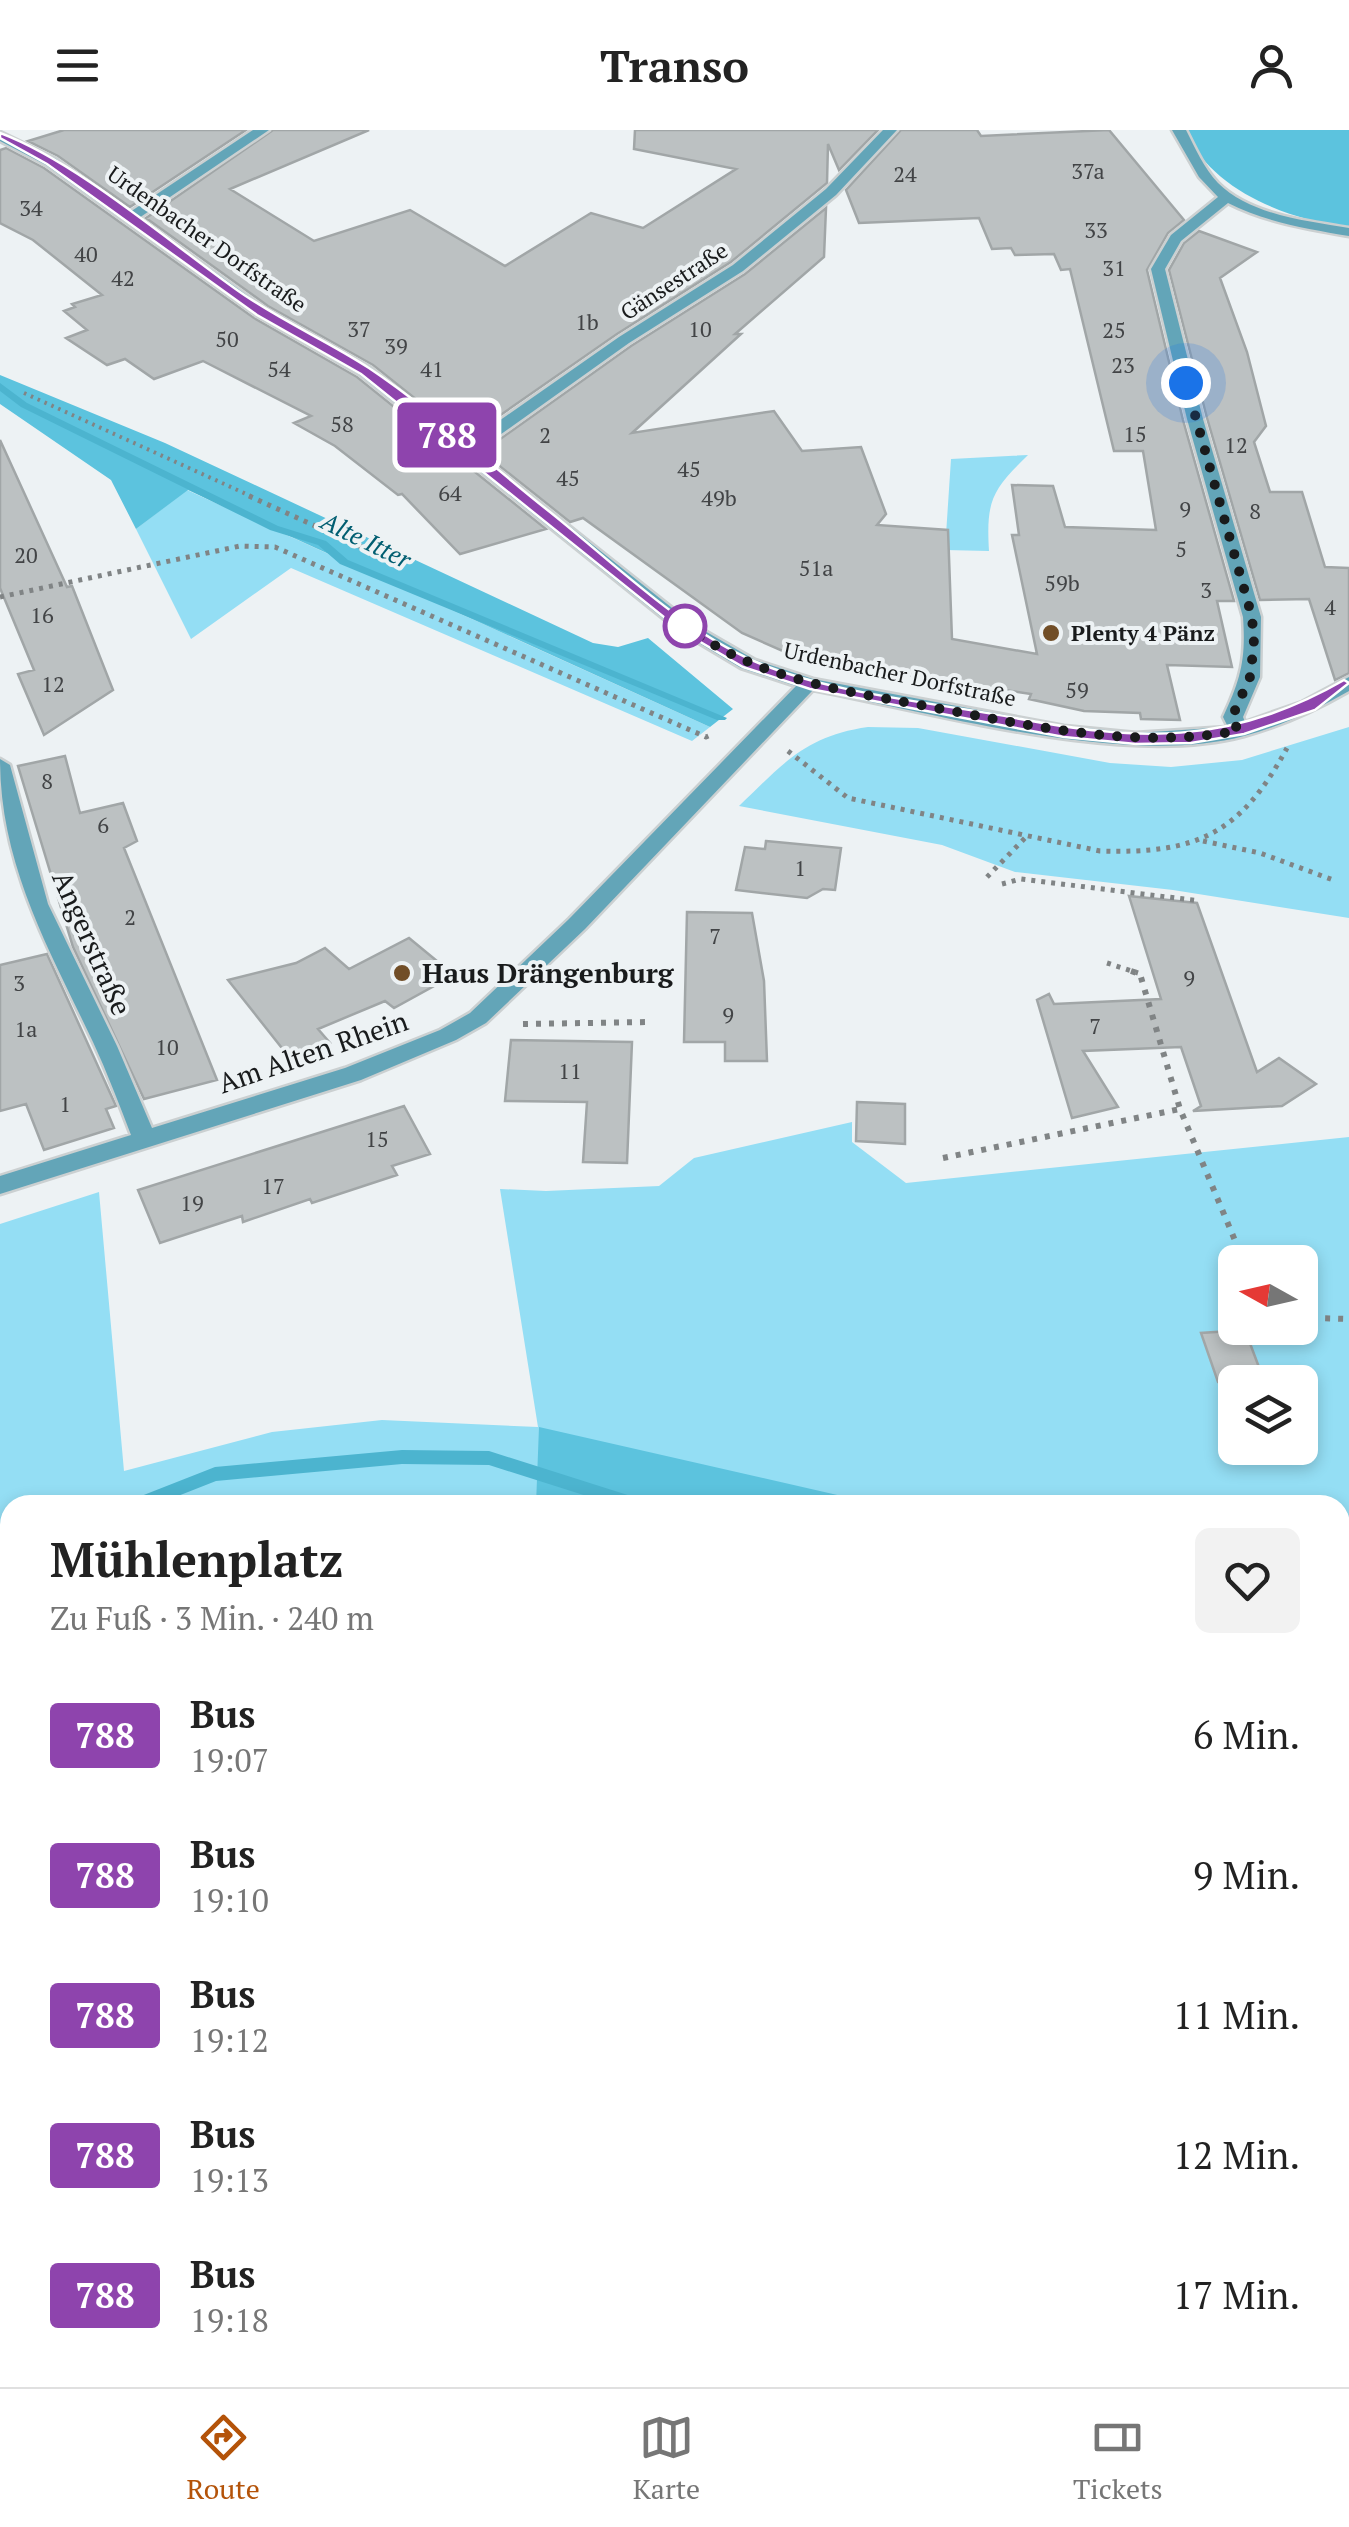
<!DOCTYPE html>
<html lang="de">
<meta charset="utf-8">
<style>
body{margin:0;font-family:"PT Serif",serif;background:#f2f2f2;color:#222;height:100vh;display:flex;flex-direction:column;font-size:38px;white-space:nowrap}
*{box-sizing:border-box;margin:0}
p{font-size:32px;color:#767676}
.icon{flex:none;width:55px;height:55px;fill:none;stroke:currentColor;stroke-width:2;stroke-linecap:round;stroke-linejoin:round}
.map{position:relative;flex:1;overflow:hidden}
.drawer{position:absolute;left:0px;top:1365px;width:1350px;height:892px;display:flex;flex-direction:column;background:#fff;border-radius:30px 30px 0 0;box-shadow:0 5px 15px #0003}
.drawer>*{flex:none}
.badge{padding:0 20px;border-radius:8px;font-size:35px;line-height:65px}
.needle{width:65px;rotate:278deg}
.tools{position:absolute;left:1218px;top:1115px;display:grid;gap:20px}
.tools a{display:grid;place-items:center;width:100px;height:100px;border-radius:15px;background:#fff;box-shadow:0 5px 15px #0003;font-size:50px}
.you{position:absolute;width:50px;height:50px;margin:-25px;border:8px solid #fff;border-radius:50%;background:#1a73e8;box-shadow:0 0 0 15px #1a73e833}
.map>.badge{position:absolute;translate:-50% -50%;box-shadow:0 0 0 5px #fff}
.round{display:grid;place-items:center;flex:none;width:105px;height:105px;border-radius:15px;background:#f2f2f2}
.overview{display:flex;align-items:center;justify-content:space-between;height:170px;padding:0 50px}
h1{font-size:48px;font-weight:700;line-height:75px}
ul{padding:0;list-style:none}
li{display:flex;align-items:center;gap:30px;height:140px;padding:0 50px}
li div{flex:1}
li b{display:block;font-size:38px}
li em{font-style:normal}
li .badge{min-width:110px;font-weight:700;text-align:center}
header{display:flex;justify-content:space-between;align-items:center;height:130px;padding:0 50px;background:#fff;font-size:45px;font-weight:700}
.tab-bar{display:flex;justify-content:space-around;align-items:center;height:140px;border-top:2px solid #e0e0e0;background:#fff;font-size:28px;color:#767676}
.tab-bar a{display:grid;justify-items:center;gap:5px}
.tab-bar .active{color:#b45309}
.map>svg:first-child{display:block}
.green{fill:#94def4;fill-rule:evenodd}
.forest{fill:#5cc3de}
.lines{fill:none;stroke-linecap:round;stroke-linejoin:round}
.stream{fill:#4cb4cf;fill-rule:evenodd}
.building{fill:#bcc1c2;stroke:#a1a6a7;stroke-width:2.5}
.minor-casing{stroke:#cbd0d1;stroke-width:5}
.path-far2{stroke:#808485;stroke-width:4;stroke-dasharray:2.5 5;stroke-linecap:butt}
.path-far1{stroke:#808485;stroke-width:5;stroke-dasharray:4 6;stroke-linecap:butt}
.path{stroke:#808485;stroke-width:6;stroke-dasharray:5 8;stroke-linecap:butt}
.minor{fill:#63a5b8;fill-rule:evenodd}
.line{fill:#8e44ad;stroke:#fff;stroke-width:2.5}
.walk{stroke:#191b1c;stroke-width:10;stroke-dasharray:0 18}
.stop-dot{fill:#fff;stroke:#8e44ad;stroke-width:5}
.poi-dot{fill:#714e27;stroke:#edf2f4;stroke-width:4}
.labels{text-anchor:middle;stroke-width:8;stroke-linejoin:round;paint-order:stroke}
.number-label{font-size:22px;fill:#424446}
.far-street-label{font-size:22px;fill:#191b1c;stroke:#edf2f4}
.far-poi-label{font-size:22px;font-weight:bold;fill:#191b1c;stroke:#edf2f4;text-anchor:start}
.far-water-label{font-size:25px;font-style:italic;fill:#015e71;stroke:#edf2f4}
.street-label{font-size:28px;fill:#191b1c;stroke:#edf2f4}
.poi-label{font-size:28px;font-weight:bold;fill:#191b1c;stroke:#edf2f4;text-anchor:start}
</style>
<header><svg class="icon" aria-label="menu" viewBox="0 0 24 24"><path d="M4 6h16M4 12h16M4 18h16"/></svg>Transo<svg class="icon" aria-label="person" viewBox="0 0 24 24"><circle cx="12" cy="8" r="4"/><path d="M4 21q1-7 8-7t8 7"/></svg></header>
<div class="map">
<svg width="1349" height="2257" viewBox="0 0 1349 2257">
<rect width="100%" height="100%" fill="#edf2f4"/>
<path class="green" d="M1028 325C992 360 986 370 989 421L945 420 951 329Z
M187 360 710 597 692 611 291 438 191 509 136 399Z
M868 597 918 598 1110 633 1171 637 1242 630 1349 597V788L1173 760 1015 742 942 715 739 676C783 634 805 606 868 597Z
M852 992V1012L906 1053 1349 1007V1955L1340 1956V1375H881L753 1349 755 1375H10V2248H1340V1971L1349 1972V2257H0V1094L99 1062 124 1341 272 1302 382 1290 538 1297 500 1059 546 1061 659 1056 694 1028ZM1235 1132H1300V1198H1235ZM1235 1252H1300V1318H1235Z"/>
<path class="forest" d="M1184 0H1349V98C1285 88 1214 62 1184 0Z
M0 245 165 313 593 513 618 517 648 508 733 579 710 597 188 360 136 399 111 350 0 274Z
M539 1297 881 1375H536Z
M1340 1763H1349V1972L1340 1971Z"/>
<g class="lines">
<path class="stream" d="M0 253 27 273 278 396 326 411 348 430 727 588 725 590H717L340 434 318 415 270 400 21 277 0 261Z
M402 1320 489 1321 637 1368 643 1370 645 1375H615L489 1335 402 1334 216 1351 155 1375H129L131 1370 215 1337Z
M10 1402V1416L0 1418V1404Z
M1340 1910H1349V1930H1340Z"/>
</g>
<path class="building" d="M64 0H246L130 77 58 26 28 11Z
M273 0H369L230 59 314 111 410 80 505 136 591 83 643 98 736 39 634 19 635 0H878L839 40 828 14 827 53 731 132 617 204 466 309 373 235 268 176 146 88Z
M901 0H977L981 6 1109 0 1184 90 1168 103 1147 140 1183 290 1234 471H1217L1232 537 1167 535 1180 590 1141 589 1140 583 1084 581 1029 569 1031 564 801 529 742 503 583 388 570 392 482 322 631 216 745 144 826 78 824 127 735 204H741L632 303 774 281 802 321 861 317 886 384 877 395 948 400 952 509 1037 524 1012 405H1019L1012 355 1053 356 1065 397 1156 400 1143 321H1114L1070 139 1061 140 1054 124 1015 125 1011 118 992 119 979 88 859 93 846 60Z
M6 18 44 38 254 188 357 247 546 399 460 424 402 364 398 365 335 316 294 293 311 286 203 231 154 249 125 229 107 235 66 208 87 200 64 181 75 177 72 174 102 165 33 110 0 93V20Z
M1199 101 1257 122 1220 148 1247 222 1266 296 1254 312 1270 362H1302L1325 437 1349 438V543L1335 550 1309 469 1260 470 1207 288 1169 140 1184 113Z
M0 310 67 457 72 456 113 560 44 605 18 544 34 540 0 458Z
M65 626 80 683 123 673 137 711 124 718 217 950 144 969 73 817 18 636Z
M766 711 841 718 835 760 823 759 807 768 736 760 745 717 765 719Z
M1129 766 1197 773 1257 942 1279 928 1316 954 1282 976 1193 981 1201 976 1181 917 1083 921 1118 977 1072 988 1037 870 1049 864 1054 874 1161 869Z
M687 782 752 783 764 851 767 931H725V912H684Z
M409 808 454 845 394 878 385 871 318 899 330 913 289 927 228 850 296 833 325 818 349 839Z
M47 824 116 976 106 979 114 998 44 1020 26 974 0 981V835Z
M511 910 632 912 627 1033 583 1032 587 972 505 971Z
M857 972 905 974V1014L856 1011Z
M404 976 430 1024 392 1036 397 1045 312 1073 310 1069 243 1092 242 1086 160 1113 138 1060Z
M1245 1200 1263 1248 1218 1252 1201 1203Z"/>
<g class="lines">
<g class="minor-casing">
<path id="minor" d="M253 0H269L139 88 266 179 371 238 466 314 619 207 733 135 826 59 883 0H897L836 65 743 141 629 213 476 322 691 493 755 530 813 549 1064 596 1136 603 1228 597 1223 587C1241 549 1246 529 1243 487L1187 289 1151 139 1171 105 1218 67 1199 47 1172 0H1186C1195 18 1204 38 1218 53 1250 85 1307 91 1349 98V106C1308 99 1265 92 1228 73L1181 111 1165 139 1203 289 1261 487 1260 547 1243 587 1245 592 1302 572 1349 547V561C1316 580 1281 596 1244 606 1125 638 935 583 813 560L585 799 486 893 456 910 361 950 0 1064V1046L131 1005C119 974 107 942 93 912 49 819 0 735 0 629L10 635 48 774 117 916 152 998 345 938 440 900 470 883 569 789 796 556 741 538 679 501 359 244 256 185 46 35 0 11V2L56 29 130 82Z"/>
</g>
<path class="path-far2" d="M24 263 255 368"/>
<path class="path-far1" d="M249 366 375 423
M0 467 240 416 275 417 706 607 713 604
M788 621 848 668 1100 721C1196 724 1240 705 1287 618
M1203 711 1260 723 1336 751
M987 747 1026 707
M1002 754 1021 749 1200 771
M1107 833 1138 843"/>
<path class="path" d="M1131 841 1140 844 1180 979 1244 1132
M523 894 649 892
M943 1028 1180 979
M1300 1183 1314 1188 1349 1189"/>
<use href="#minor" class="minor"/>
</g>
<path class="line" d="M0 3C77 32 168 111 237 160 279 190 326 210 369 238 432 280 490 335 550 382 614 433 679 498 754 531 827 563 930 572 1010 587 1136 611 1228 617 1344 550L1349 553 1315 580 1244 604 1191 613 1136 614 1064 607 810 559 743 537 680 500 361 244 257 185 47 34 0 8Z"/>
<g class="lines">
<path class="walk" d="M685 496C760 551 847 561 936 578 1038 597 1134 619 1238 601L1232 587 1250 547 1254 514 1252 487 1186 253"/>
</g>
<circle class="stop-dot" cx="685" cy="496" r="20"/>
<g class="poi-dot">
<circle cx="1051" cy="503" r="10"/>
<circle cx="402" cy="843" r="10"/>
</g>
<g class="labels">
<g class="number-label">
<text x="1088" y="49">37a</text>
<text x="905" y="52">24</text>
<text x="31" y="86">34</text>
<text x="1096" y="108">33</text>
<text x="86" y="132">40</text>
<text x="1114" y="146">31</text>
<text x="123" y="156">42</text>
<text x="587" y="200">1b</text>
<text x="359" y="207">37</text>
<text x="700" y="207">10</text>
<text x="1114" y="208">25</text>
<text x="227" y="217">50</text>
<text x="396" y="224">39</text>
<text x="1123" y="243">23</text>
<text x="279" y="247">54</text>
<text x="432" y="247">41</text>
<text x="342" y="302">58</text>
<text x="1135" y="312">15</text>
<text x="545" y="313">2</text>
<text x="1236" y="323">12</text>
<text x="689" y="347">45</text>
<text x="568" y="356">45</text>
<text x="450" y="371">64</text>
<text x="719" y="376">49b</text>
<text x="1185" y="387">9</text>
<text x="1255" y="389">8</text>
<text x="1181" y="427">5</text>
<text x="26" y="433">20</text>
<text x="816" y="446">51a</text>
<text x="1062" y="461">59b</text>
<text x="1206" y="468">3</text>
<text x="1330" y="485">4</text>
<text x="42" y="493">16</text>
<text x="53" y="562">12</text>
<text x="1077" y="568">59</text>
<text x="47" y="659">8</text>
<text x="103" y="703">6</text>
<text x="800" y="746">1</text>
<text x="130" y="795">2</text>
<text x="715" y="814">7</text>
<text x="1189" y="856">9</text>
<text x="19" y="861">3</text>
<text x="728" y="893">9</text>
<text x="1095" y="904">7</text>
<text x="26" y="907">1a</text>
<text x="167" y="925">10</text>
<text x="570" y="949">11</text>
<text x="65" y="982">1</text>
<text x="377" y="1017">15</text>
<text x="273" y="1064">17</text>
<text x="192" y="1081">19</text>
</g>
<g class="far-street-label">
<text transform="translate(207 109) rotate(35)" y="8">Urdenbacher Dorfstraße</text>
<text transform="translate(674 151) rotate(-33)" y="8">Gänsestraße</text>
<text transform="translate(900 544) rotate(12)" y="8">Urdenbacher Dorfstraße</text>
</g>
<g class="far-poi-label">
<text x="1071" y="511">Plenty 4 Pänz</text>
</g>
<g class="far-water-label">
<text transform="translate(366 410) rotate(26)" y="9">Alte Itter</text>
</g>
<g class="street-label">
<text transform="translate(92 813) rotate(66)" y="10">Angerstraße</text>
<text transform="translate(313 922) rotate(-19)" y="10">Am Alten Rhein</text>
</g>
<g class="poi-label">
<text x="422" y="853">Haus Drängenburg</text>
</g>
</g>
</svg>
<div class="tools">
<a><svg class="needle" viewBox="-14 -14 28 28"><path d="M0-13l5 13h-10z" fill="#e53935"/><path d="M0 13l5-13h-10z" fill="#767676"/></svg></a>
<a><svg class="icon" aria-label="layers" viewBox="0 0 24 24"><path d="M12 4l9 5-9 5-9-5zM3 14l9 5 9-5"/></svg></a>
</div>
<div class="you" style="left:1186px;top:253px"></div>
<b class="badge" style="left:447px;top:305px;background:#8e44ad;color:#fff">788</b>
<section class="drawer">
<div class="overview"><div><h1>Mühlenplatz</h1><p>Zu Fuß · 3 Min. · 240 m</p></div><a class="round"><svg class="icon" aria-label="heart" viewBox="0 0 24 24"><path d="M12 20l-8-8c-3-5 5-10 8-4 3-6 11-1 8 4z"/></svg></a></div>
<ul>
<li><span class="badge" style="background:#8e44ad;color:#fff">788</span><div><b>Bus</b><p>19:07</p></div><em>6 Min.</em></li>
<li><span class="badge" style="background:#8e44ad;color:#fff">788</span><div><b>Bus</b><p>19:10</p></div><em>9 Min.</em></li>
<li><span class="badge" style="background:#8e44ad;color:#fff">788</span><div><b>Bus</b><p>19:12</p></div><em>11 Min.</em></li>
<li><span class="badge" style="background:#8e44ad;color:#fff">788</span><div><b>Bus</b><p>19:13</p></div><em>12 Min.</em></li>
<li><span class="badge" style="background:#8e44ad;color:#fff">788</span><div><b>Bus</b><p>19:18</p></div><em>17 Min.</em></li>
</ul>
</section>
</div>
<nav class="tab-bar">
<a class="active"><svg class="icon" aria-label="directions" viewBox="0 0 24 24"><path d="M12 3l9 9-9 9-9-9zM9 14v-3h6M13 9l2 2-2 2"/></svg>Route</a>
<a><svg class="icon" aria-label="map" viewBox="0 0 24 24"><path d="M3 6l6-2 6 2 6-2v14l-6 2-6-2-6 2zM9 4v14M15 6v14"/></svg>Karte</a>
<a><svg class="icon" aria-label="tickets" viewBox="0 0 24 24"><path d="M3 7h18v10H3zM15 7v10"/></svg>Tickets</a>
</nav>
